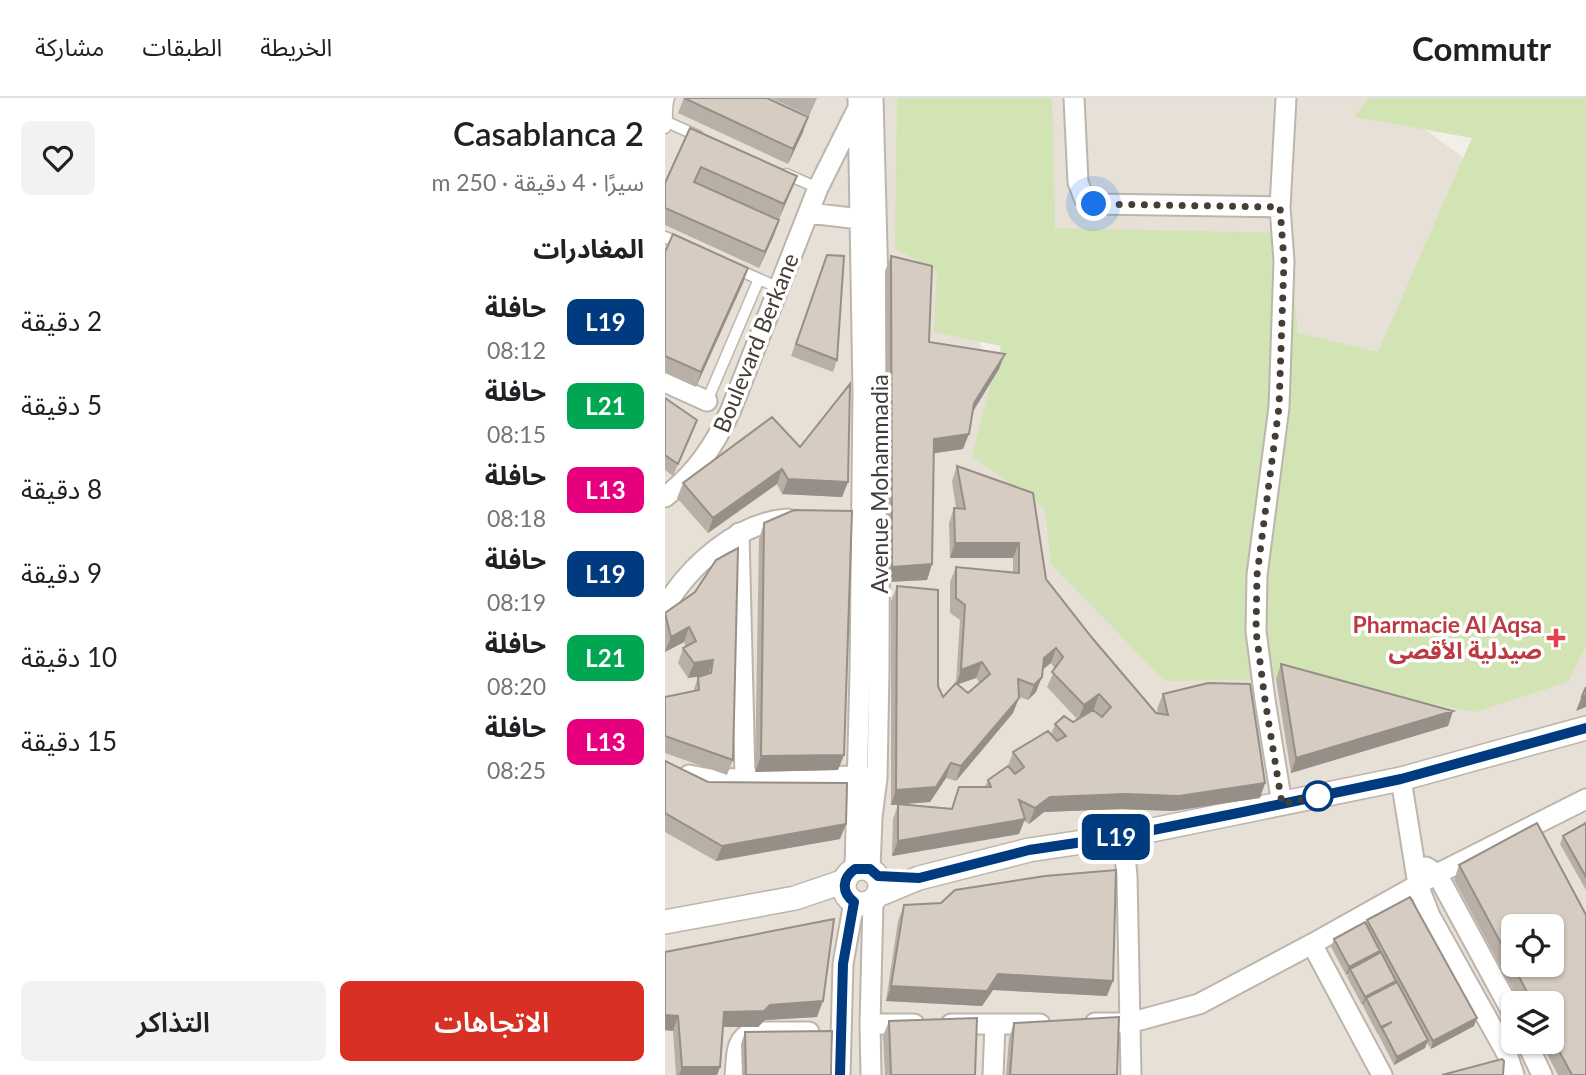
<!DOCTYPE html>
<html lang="ar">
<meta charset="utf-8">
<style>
body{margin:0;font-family:Lato,"Noto Sans Arabic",sans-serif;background:#f2f2f2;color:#202124;direction:rtl;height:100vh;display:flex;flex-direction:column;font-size:26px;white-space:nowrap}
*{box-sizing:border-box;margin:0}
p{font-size:23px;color:#757577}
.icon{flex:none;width:38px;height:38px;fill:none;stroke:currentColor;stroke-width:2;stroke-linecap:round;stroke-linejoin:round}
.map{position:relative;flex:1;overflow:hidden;direction:ltr}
.details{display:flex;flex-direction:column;background:#fff;width:665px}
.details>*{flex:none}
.badge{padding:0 14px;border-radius:10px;font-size:24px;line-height:46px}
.tools{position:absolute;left:836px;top:816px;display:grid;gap:14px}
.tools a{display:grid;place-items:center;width:63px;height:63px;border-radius:10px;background:#fff;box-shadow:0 2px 5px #0004;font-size:35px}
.you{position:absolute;width:35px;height:35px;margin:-18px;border:5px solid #fff;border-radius:50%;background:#1a73e8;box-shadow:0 0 0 10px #1a73e833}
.map>.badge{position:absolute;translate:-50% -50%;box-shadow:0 0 0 4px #fff}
h2{padding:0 21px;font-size:26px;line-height:63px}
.round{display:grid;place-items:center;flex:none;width:74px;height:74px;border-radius:10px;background:#f2f2f2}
.head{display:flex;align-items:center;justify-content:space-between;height:119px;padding:0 21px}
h1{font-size:33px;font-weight:600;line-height:52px}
.cta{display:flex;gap:14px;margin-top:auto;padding:14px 21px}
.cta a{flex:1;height:80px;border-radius:10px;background:#d93025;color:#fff;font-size:28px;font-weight:600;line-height:80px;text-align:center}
.cta a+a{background:#f2f2f2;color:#202124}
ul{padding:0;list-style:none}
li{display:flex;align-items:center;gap:21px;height:84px;padding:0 21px}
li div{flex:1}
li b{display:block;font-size:26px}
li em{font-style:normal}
li .badge{min-width:77px;font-weight:700;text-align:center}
header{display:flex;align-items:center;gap:42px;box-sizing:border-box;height:98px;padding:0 35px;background:#fff;border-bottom:2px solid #e0e0e0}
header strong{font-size:33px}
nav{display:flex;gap:38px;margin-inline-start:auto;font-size:24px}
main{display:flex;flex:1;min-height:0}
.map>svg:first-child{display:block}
.residential{fill:#e6e0d6;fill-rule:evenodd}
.green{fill:#d2e3b4}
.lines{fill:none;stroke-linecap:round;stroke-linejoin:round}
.service-casing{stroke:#bdb5ab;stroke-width:13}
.minor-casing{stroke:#bdb5ab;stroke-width:23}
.tertiary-casing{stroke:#bdb5ab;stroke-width:26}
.service{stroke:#fff;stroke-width:10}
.minor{stroke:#fff;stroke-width:19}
.tertiary{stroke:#fff;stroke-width:23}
.wall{fill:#b8afa6;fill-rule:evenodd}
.shaded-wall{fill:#968f87}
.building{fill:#d6ccc1;stroke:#968f87;stroke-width:2;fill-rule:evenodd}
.line-casing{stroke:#fff;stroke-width:16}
.line{stroke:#003b80;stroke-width:10}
.walk{stroke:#453e37;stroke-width:7;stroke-dasharray:0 12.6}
.health-dot{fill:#e0444e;stroke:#fff;stroke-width:2.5}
.stop-dot{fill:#fff;stroke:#003b80;stroke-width:3.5}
.labels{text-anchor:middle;stroke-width:7;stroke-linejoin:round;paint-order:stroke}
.street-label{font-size:23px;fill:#453e37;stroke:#fff}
.health-label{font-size:23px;font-weight:bold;fill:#be3a42;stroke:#fff;text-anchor:end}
</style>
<header>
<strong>Commutr</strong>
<nav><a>الخريطة</a><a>الطبقات</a><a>مشاركة</a></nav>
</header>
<main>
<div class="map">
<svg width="921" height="977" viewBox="0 0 921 977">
<rect width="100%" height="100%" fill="#f2eee8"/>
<path class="residential" d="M0 0H717L818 74 713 276 278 150 365 375 921 503V977H0ZM849 828H887V866H849ZM849 905H887V943H849Z"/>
<path class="green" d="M232 0H387L390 130 622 135 633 235 713 254 807 40 690 19 703 0H921V547L903 584 810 614 640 581 500 583 386 466 380 411 307 358 336 248 269 234 272 174 230 150Z"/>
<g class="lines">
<g class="service-casing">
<path id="service" d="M2 24 33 38
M0 30C4 20 0 10 4 0
M121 76 153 90
M0 139 17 147
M69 170 94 181
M42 303 94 181 114 190"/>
</g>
<g class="minor-casing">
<path id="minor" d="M409 0 413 84 419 100 429 106 615 109
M144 115 195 121
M0 284 42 303
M0 399C30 376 49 348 65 314L153 90 192 12
M74 435 80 680
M0 509C24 468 73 424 123 421
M24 677 45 681 191 678 204 679
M736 681 753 787 765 818 842 956 849 977
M617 706 600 602 591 533 592 477 614 309 619 163 615 109 621 0
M458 738 462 778 466 977
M761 769 772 776 849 918
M190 771 195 574 198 294 193 0
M205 771 207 719 212 680 214 572 215 262 208 0
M647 846 717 977
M430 925H464L534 906 647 846 772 776 921 701
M205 926H249
M286 926H375
M861 943 877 977
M70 977C72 960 69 940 88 934H144
M175 977 178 866 189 804
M206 977 205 926 208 803
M328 977 330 926"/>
</g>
<g class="tertiary-casing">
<path id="tertiary" d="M179 788a18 18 0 1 1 36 0a18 18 0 1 1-36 0Z
M213 797 254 780 364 752 458 738 736 681 921 630
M0 824 130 800 180 783"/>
</g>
<use href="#service" class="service"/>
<use href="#minor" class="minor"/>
<use href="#tertiary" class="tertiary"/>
</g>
<path class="wall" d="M19 0 138 34 123 66 13 15Z
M106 0H152L144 18Z
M25 30 126 93 114 121 30 84V85L109 137 94 170 0 127V85Z
M0 154 83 170 78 185 31 289 0 275Z
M162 157 172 262 168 274 126 258Z
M226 158 264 244 334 271 308 313 298 351 269 355 267 466 262 482 221 484 220 173Z
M0 300 32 322 8 378 0 372Z
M135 349 183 384 177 399 117 396 112 386 43 435 12 400 18 385Z
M292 368 428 541 491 615 493 616 492 611 498 596 600 685 595 700 508 713 456 711 379 714 364 726 359 723 354 736 227 758 228 721 233 707H226V503L232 488 278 599 291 585 295 522 285 515V484L291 469 348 475V460H285L284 425 289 410H291L287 383ZM386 565 390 571 382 589 412 621 408 624 390 626 386 636 348 654 343 668 323 682 320 689 287 710 237 706 265 704 281 680 291 683 348 615 354 599 363 602 371 594 377 572ZM311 580 315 585 303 595 292 586ZM429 611 433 615H423Z
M99 425 173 672 90 674 94 441Z
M51 462 68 662 62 677 0 655V599L28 594 33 579 38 578 23 580 13 565 18 550 21 549 19 544 0 554V515L30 494Z
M616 566 788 613 783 628 626 675 611 581Z
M0 663 43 684 181 726 175 741 51 763 0 734Z
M872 725 921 817V977H893L875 943H887V905H855L789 782 794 767ZM849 828H887V866H849Z
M921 725V792L895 746 898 738Z
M239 807 442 898 328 892 317 908 221 903 233 823Z
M702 822 809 928 766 951 762 945 760 950 729 967 714 938V936L713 937 698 908 699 906 697 907 682 879 683 876 681 877 666 849 669 841 701 826Z
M0 854 152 919 100 922 93 929H58L55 969 52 977H11L8 933 0 932Z
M224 923 310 977H220L218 938Z
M349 925 452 977H341L344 940Z
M80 934 166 977H77L76 946Z"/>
<path class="shaded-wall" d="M143 19 138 34 123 66 128 51Z
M132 78 126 93 114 121 119 106Z
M114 122 109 137 94 170 100 154Z
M83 170 78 185 31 289 36 274Z
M340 256 334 271 304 320 309 305Z
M304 336 298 351 264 356 269 341Z
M117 371 112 386 43 435 48 420Z
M123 381 183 384 177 399 117 396Z
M290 445H354L348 460H285Z
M267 466 262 482 221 484 227 469Z
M24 529 19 544 0 554 6 539Z
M391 550 386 565 373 575 379 560Z
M48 562 43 577 23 580 29 565Z
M317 564 311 580 291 587 296 572Z
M377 579 371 594 363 602 369 587Z
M434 596 429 611 413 622 419 607Z
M921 597V609L911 613 917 598Z
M354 600 348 615 291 683 296 668Z
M788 613 783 628 626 675 631 660Z
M179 657 173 672 90 674 96 658Z
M286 665 281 680 265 704 226 707 231 692Z
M600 685 595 700 508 713 456 711 379 714 364 726 370 710 385 699Z
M360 721 354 736 227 758 233 743Z
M181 726 175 741 51 763 57 748Z
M715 853 712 861 685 871 683 876 681 877 684 869Z
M333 876 448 883 442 898 328 892 317 908 221 903 226 888Z
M731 883 728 891 701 900 699 906 697 907 700 899Z
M158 903 152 919 100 922 93 929H53L59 914 105 907Z
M0 917 13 918 8 933 0 932Z
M812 920 809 928 766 951 768 943Z
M763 942 760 950 729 967 732 959Z
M17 969H55L52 977H14Z"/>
<path class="building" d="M19 0H102L143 19 128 51Z
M25 30 132 78 119 106 36 69 29 84 114 122 100 154 0 110V85Z
M8 136 83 170 36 274 0 258V154Z
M162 157 179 158 172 262 131 246Z
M226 158 267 168 264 244 340 256 309 305 304 336 269 341 267 466 227 469Z
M185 286 183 384 123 381 117 371 48 420 18 385 107 319 135 349Z
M0 300 32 322 13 366 0 357Z
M292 368 368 395 381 481 428 541 491 615 503 617 498 596 543 585 585 586 600 685 514 698 461 696 385 699 370 710 354 702 360 721 233 743V706L287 711 294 689H326L323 682 343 668 350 676 359 669 348 654 383 633 392 643 401 638 390 626 399 618 408 624 428 612 437 619 446 609 434 596 419 607 387 574 398 559 391 550 379 560 377 579 369 587 353 581 354 600 296 668 286 665 271 689 231 692 232 488 273 492V588L278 599 291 585 303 595 325 576 317 564 296 572 300 507 291 500V469L354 475V445H290L289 410 300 411Z
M129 412 187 413 179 657 96 658 99 425Z
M73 450 68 662 0 638V599L34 592 33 579 46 575 48 562 29 565 18 550 31 543 24 529 6 539 0 515 30 494 51 462Z
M616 566 788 613 631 660Z
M921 589V597L917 598Z
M0 663 43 684 182 685 181 726 57 748 0 715Z
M872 725 921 817V977H907L887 940V905H868L794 767ZM849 828H887V866H849Z
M921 725V779L898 738Z
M451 772 448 883 333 876 322 893 226 888 239 807 276 805 290 792 380 778Z
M745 799 812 920 768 943 702 822Z
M169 821 158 903 105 907 99 913 59 914 55 969H17L13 918 0 917V854Z
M700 824 715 853 684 869 669 841Z
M716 854 731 883 700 899 685 871Z
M732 884 763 942 732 959 717 930 727 924 716 929 701 900Z
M454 919 452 977H345L349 925Z
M312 920 310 977H226L224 923Z
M167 933 166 977H81L80 934Z
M837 961 839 963 838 977H777Z"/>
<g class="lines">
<g class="line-casing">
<path id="line" d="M175 977 178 866 189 804C176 794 177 780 190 771H205L213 778 254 780 364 752 458 738 578 714 736 681 921 630"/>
</g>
<use href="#line" class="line"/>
<path class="walk" d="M429 106 615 109 619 163 614 309 592 477 591 533 600 602 617 706 653 698"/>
</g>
<path class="health-dot" d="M887.5 529.5h7v7h7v7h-7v7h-7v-7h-7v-7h7z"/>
<circle class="stop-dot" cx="653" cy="698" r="14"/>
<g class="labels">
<g class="street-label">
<text transform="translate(91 245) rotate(-68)" y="8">Boulevard Berkane</text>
<text transform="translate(215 386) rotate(-90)" y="8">Avenue Mohammadia</text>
</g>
<g class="health-label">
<text x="877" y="535">Pharmacie Al Aqsa<tspan x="877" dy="26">صيدلية الأقصى</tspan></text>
</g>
</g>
</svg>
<div class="tools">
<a><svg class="icon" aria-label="locate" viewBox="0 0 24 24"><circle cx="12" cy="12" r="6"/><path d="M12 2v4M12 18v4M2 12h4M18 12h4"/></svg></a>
<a><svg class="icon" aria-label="layers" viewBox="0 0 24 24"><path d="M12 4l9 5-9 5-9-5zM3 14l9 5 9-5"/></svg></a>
</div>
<div class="you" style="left:429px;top:106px"></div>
<b class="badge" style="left:451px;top:739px;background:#003b80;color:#fff">L19</b>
</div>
<section class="details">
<div class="head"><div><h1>Casablanca 2</h1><p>سيرًا · 4 دقيقة · 250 m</p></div><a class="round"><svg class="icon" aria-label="heart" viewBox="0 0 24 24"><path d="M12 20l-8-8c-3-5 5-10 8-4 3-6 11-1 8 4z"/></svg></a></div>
<h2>المغادرات</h2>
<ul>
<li><span class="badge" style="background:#003b80;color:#fff">L19</span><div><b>حافلة</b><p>08:12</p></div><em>2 دقيقة</em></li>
<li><span class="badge" style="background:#00a651;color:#fff">L21</span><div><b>حافلة</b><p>08:15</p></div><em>5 دقيقة</em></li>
<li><span class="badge" style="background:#e6007e;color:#fff">L13</span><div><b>حافلة</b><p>08:18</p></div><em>8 دقيقة</em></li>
<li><span class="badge" style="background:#003b80;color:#fff">L19</span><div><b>حافلة</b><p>08:19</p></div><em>9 دقيقة</em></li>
<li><span class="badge" style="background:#00a651;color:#fff">L21</span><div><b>حافلة</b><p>08:20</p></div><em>10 دقيقة</em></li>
<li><span class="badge" style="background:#e6007e;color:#fff">L13</span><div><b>حافلة</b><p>08:25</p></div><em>15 دقيقة</em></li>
</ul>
<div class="cta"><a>الاتجاهات</a><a>التذاكر</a></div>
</section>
</main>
